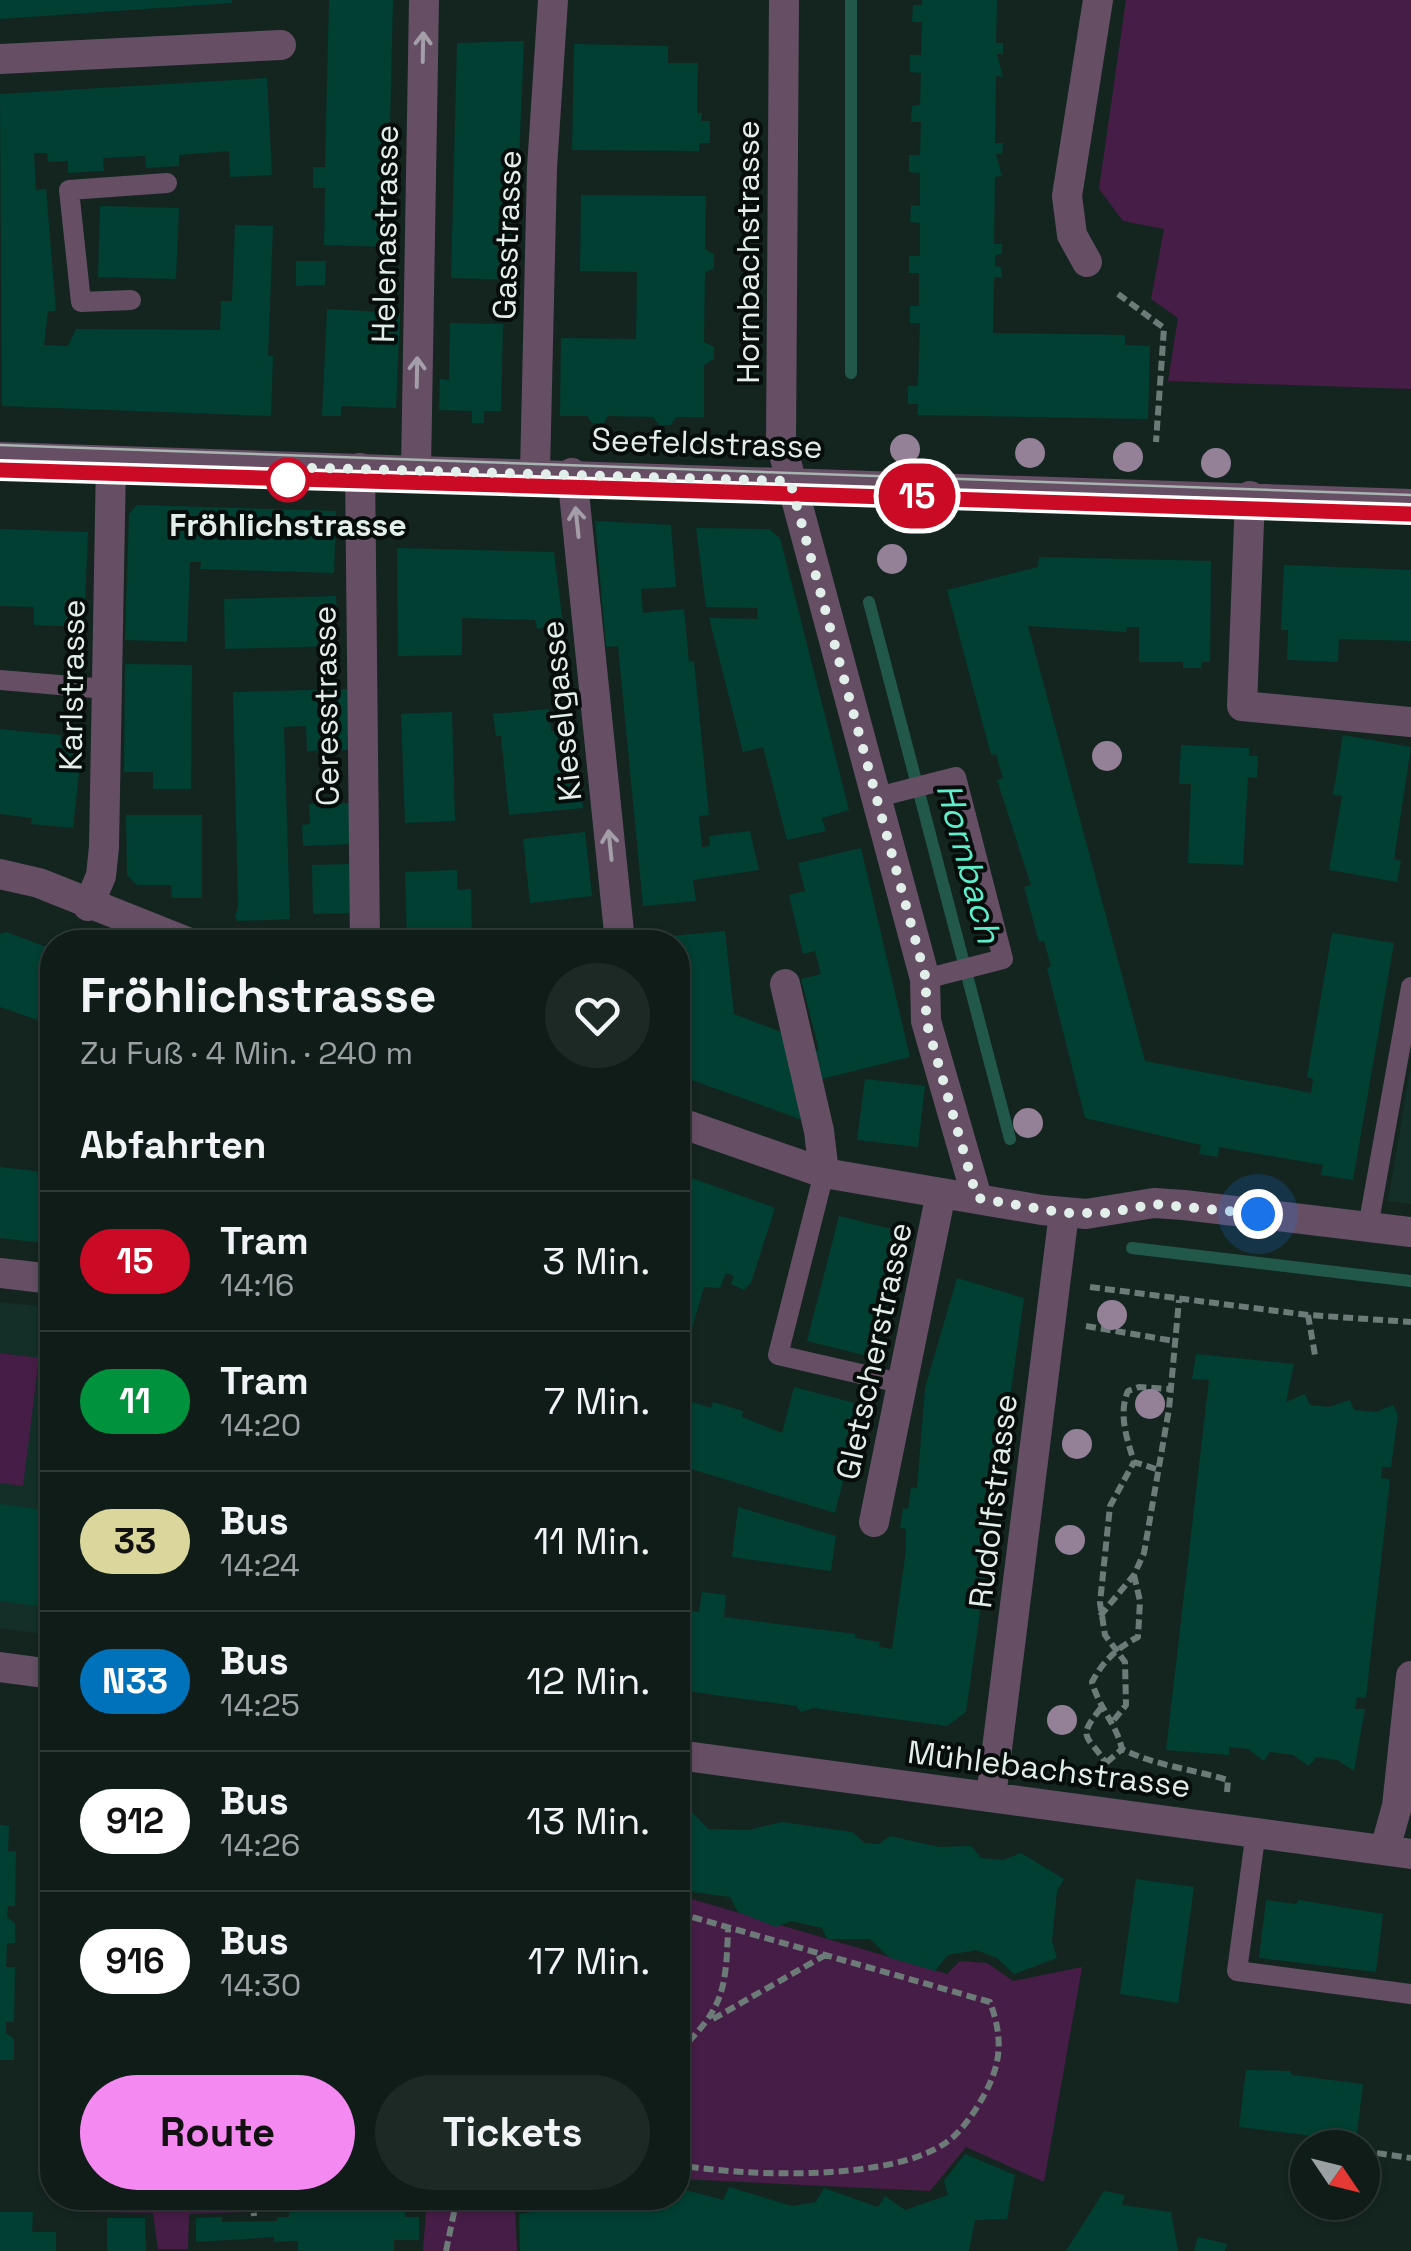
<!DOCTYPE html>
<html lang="de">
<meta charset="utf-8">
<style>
body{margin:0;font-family:"Space Grotesk",sans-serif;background:#1d2925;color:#f1f3f6;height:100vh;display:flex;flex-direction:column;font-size:38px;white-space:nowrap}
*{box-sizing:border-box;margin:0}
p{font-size:32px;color:#9ba1a2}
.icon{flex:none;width:55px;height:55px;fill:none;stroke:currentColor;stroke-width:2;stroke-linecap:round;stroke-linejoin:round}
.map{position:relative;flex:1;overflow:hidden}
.details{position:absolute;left:40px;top:930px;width:650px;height:1280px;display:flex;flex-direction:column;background:#0f1c18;border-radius:40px;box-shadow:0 2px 8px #0004,0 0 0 2px #2f3a37}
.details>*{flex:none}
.badge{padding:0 20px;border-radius:32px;font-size:35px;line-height:65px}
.needle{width:65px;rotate:125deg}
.controls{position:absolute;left:1290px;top:2130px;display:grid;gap:20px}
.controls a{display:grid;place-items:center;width:90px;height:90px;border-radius:50%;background:#0f1c18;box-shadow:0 2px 8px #0004,0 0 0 2px #2f3a37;font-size:50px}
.you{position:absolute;width:50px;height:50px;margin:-25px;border:8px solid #fff;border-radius:50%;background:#1a73e8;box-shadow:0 0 0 15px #1a73e833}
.map>.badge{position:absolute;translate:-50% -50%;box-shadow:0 0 0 5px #fff}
h2{padding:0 40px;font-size:38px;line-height:90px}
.round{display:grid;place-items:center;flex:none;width:105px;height:105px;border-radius:52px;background:#1d2925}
.headline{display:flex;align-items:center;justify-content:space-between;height:170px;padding:0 40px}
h1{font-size:48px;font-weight:600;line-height:75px}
.primary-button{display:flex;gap:20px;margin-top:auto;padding:20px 40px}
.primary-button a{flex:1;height:115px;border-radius:60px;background:#f489f1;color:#111;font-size:40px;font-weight:600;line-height:115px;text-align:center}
.primary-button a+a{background:#1d2925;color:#f1f3f6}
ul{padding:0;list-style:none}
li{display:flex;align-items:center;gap:30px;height:140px;padding:0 40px;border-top:2px solid #2f3a37}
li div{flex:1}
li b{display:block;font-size:38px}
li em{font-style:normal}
li .badge{min-width:110px;font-weight:700;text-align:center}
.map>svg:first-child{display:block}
.built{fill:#142f28}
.green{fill:#461d46}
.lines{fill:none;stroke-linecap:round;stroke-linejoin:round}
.stream{stroke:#22584a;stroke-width:12}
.building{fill:#003f32}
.path{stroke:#6c7b77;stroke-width:6;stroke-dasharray:10 5;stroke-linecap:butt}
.lane{stroke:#664f65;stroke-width:20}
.street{stroke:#664f65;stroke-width:30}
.tram{stroke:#a7b4b0;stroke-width:2.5}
.tree{fill:#948198}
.oneway{stroke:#a49ea8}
.line-casing{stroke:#fff;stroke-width:22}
.line{stroke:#cb0a25;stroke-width:15}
.walk{stroke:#e2eeea;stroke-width:10;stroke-dasharray:0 18}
.stop-dot{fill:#fff;stroke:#cb0a25;stroke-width:5}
.labels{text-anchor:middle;stroke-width:8;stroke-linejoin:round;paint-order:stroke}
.street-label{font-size:32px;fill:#e2eeea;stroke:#060d0a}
.stop-label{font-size:32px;font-weight:bold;fill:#e2eeea;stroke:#060d0a}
.water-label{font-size:35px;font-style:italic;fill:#5eeecb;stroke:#060d0a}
</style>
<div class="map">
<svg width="1411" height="2251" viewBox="0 0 1411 2251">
<rect width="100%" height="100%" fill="#142520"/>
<path class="built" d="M1411 1065V1204L1388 1201Z
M0 1302 52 1308V1635L0 1628Z"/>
<path class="green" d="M1126 0H1411V389L1168 381 1178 318 1151 299 1164 229 1123 221 1099 189Z
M0 1353 39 1358 23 1486 0 1483Z
M678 1895 947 1974 960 1961 987 1963 1013 1981 1082 1967 1044 2182 966 2147 930 2191 678 2179Z
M88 2198H283V2211L189 2214 188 2249H158L153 2213 88 2212Z
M427 2198H523L515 2209 517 2251H423Z"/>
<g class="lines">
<path class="stream" d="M851 373V0
M869 602 1010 1139
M1132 1248 1411 1281"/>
</g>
<path class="building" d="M0 0H232V3L0 19Z
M329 0H393L387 247 324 245 325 188H313V167H325Z
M922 0H997L996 43H1003V54H997L1003 77 996 76 995 143H1003L1002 154H996L1002 176 995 177 994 244H1002V254L995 255V266L1001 267 1002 277H994L993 333 1125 335V345L1150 346 1148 419 918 415V404H908V386H918L920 323H910V306H919V273H909V256H920V223L910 222 911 205 920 206V173L909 172V155H920L921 122H911L912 106 920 105 921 73 910 72V55H921L922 22H912L913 5H922Z
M524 41 514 280 451 278 457 43Z
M574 44 668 46V63H698L697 113H702L701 121H710V143H699V151L572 150Z
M267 78 272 175 230 177 229 151 179 155V166L146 168 145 156 103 158 104 171 68 173V161L48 162 47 153H34L36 190 46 189 56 311H48L44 345 68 346 76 329 220 330 221 301H232L235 225 273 226 268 356H273L271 416 2 406 0 94Z
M581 195 706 196 705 249 714 254V268L705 273 704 342 714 347V359L704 365V417H676L671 425H659L653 417 608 416 604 423H592L587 416H560L561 338 636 339 637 272 580 271Z
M100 206 179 208 176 279 98 277Z
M296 261H326L325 285 296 286Z
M327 309 400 313 396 408 341 406V416H322Z
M450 323 503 324 501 411H484V423H472V411L439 410 440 379 449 380Z
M137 505 336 511 334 573 200 569 201 562H190L187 642 125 640 129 514Z
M595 521 671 525 676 587 641 589 643 613 684 609 689 662 694 661 709 815 699 816 702 847 710 846 709 836 750 831 759 870 693 880 696 901 643 906 618 646 606 647Z
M696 528 769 529 780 538 849 810 822 818 826 831 787 840 763 747 743 752 709 618 758 619 757 608 706 607Z
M0 529 88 532 84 627 34 625V607L0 606Z
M397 548 554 552 563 625 537 629 535 620 462 618V655L398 656Z
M1039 557 1211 561 1210 662H1201V668H1183V662H1139V627H1127L1126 632 1028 626 1145 1061 1311 1093 1313 1079 1307 1077 1332 933 1394 943 1353 1180 1321 1175 1323 1165 1219 1147 1218 1157 1199 1154 1201 1145 1085 1118 1047 968 1051 966 1044 941 1039 942 1024 887 1031 885 997 780 1003 778 996 754 991 755 947 590 1038 567Z
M1284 565 1411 570V641L1339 639 1338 662 1287 660 1288 630H1281Z
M336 596 338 646 225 649 224 599Z
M125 664 192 665 191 789H153V772H124Z
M348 689 350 750 307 751 306 726 284 727 290 919 238 921 235 918 238 906 233 692Z
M549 709 551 731 575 728 583 808 509 815 501 736H496L493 714Z
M452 712 455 821 405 823 401 714Z
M0 729 61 735 60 744 82 746 73 828 31 824 32 818 0 814Z
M1343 735 1411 747 1394 859 1401 861 1397 882 1329 870 1342 796 1333 795Z
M1181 745 1249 748V756H1258L1257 778 1248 777 1243 865 1188 863 1191 784H1179Z
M352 803 354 844 303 846 302 825 310 824 309 804Z
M126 815H202V898H172L171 885H137L127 875Z
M585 832 592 896 530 903 523 839Z
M861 848 910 1057 814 1081 807 1052 819 1050 801 979 821 974 815 951 803 954 789 895 805 891 798 863Z
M355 864V913L313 914 312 865Z
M457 870V890L471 889 472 942H407L405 872Z
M725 931 734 1014 789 1035 808 1122 678 1075V942H650V938Z
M6 932 52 949V1025L0 1007V934Z
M865 1079 925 1086 918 1147 857 1140Z
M0 1167 52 1173V1244L0 1238Z
M678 1173 775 1208 751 1283 744 1290 731 1284 734 1276 726 1273 720 1288 704 1287 679 1373Z
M839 1216 907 1233 876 1358 807 1341Z
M957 1278 1024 1298 966 1712 947 1726 813 1708 801 1712 796 1706 686 1691 685 1700 678 1699V1601L686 1602 685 1610 699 1612 702 1592 726 1595 724 1617 855 1634V1638L880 1642 879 1647 892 1649 906 1550V1529L900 1528 903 1508 908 1509 911 1487 917 1488 925 1388Z
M1196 1354 1294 1364 1286 1402 1305 1394 1310 1405 1329 1407 1350 1400 1354 1410 1376 1412 1393 1405 1398 1415 1391 1467H1382L1381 1478 1390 1479 1366 1698 1357 1697 1355 1709H1365L1354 1771 1337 1760 1316 1757 1309 1766 1293 1755 1270 1752 1264 1761 1248 1749 1229 1747V1755L1166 1750 1209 1380 1192 1379Z
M794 1387 862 1405 835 1513 678 1465V1404L687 1407 692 1402 711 1408 713 1402 743 1411 742 1417 782 1433Z
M0 1504 52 1511V1608L0 1601Z
M738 1507 836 1536 831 1571 732 1557Z
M48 1736 52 1737V1780L43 1779Z
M691 1811 708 1829 749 1830 782 1822 852 1832 865 1843 879 1844 890 1836 939 1847 971 1846 981 1858 1003 1860 1021 1853 1064 1879 1057 1891 1052 1941 1057 1958 1014 1974 997 1958 976 1950 948 1955 935 1971 890 1958 870 1939H827L822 1928 791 1921 776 1927 738 1912 730 1897 692 1892 678 1899V1812Z
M0 1825 9 1826 8 1851H16L15 1906H8L7 1917 15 1923V1943H7L6 1967H15L14 2022H6V2033L14 2039V2060H0Z
M1136 1879 1194 1887 1178 2003 1120 1994Z
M1266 1900 1296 1904 1299 1900 1383 1914 1376 1972 1259 1958Z
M1246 2070 1290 2071 1292 2075 1363 2084 1356 2141 1239 2127Z
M965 2154 1015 2175 1007 2219 975 2220 969 2251H520L519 2214 540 2211 544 2198H678V2188L723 2200 729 2187 792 2206 816 2202 824 2188 878 2207 885 2196 905 2210 948 2195 944 2181Z
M1104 2191 1125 2195 1122 2205 1171 2212 1178 2251H1066Z
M289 2198H405V2217H419V2240H394V2251H298V2241L274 2242V2237L196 2242V2218L222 2217V2222L277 2221V2217H289Z
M0 2212H33L32 2232H56V2251H0Z
M107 2218H145L146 2251H107Z
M1198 2237 1227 2244 1225 2251H1194Z"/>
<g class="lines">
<path class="path" d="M1118 294 1164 328 1156 442
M1090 1287 1308 1315 1411 1322
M1308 1315 1315 1355
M1086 1326 1174 1341
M1156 1469 1134 1462C1127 1439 1118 1414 1128 1391L1139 1387 1170 1389
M1134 1575 1140 1601 1138 1637C1117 1648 1103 1661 1092 1682 1099 1708 1116 1723 1122 1749 1156 1766 1192 1769 1228 1780L1227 1792
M1100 1616 1134 1575 1144 1553 1169 1409 1179 1300
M1101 1708C1076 1739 1087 1734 1106 1763
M1114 1720 1126 1705 1125 1662 1105 1635 1100 1603 1110 1506 1134 1462
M1103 1777 1106 1763 1122 1749
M678 1913 990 2002C1003 2038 1002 2063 983 2097 974 2113 960 2134 944 2144 885 2182 745 2176 678 2165
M713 2019 827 1954
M678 2052C723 2009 726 1991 728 1929
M1362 2151 1411 2158
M252 2198 254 2216
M446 2251 457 2198"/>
<path class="lane" d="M131 300 81 302 69 190 167 183
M0 680 106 689
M874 798 956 777 1003 959 925 979
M824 1173 778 1355 900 1383
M1368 1227 1411 987
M1256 1831 1237 1971 1411 1994"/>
<path class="street" d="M784 0 781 443 925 979 926 1021 977 1198
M0 59 281 45
M1087 262 1072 235 1067 196 1098 0
M0 457 1411 504
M360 468 365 942
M416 470 424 0
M535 472 542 168 553 0
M572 473 620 942
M1250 496 1242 706 1411 722
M0 874 39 883 187 942
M88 906 101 876 104 847 111 462
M785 984 819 1131 824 1173
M678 1122 824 1173 1042 1210 1086 1214 1154 1203 1184 1205 1411 1232
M0 1273 52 1279
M874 1522 941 1193
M0 1667 52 1674
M678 1755 1411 1854
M991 1797 1064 1213
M1385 1849 1397 1806 1411 1676"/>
<path class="tram" d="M0 445 1411 495
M0 470 360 483 573 484 1411 514"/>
</g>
<g class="tree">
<circle cx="905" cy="449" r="15"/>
<circle cx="1030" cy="453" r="15"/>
<circle cx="1128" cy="457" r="15"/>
<circle cx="1216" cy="463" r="15"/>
<circle cx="892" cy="559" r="15"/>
<circle cx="1107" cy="756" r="15"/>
<circle cx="1028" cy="1123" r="15"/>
<circle cx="1112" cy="1315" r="15"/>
<circle cx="1150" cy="1404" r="15"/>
<circle cx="1077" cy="1444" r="15"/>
<circle cx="1070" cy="1540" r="15"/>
<circle cx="1062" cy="1720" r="15"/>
</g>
<defs><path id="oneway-shaft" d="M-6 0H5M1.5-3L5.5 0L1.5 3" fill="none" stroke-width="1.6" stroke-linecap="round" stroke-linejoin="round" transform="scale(2.5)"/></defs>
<g class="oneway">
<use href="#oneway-shaft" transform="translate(423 47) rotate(-89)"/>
<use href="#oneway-shaft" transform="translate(417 372) rotate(-89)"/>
<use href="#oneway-shaft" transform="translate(577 522) rotate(-96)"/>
<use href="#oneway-shaft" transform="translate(610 845) rotate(-96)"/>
</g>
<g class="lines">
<g class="line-casing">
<path id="line" d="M0 470C470 486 941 496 1411 514"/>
</g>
<use href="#line" class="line"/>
<path class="walk" d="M288 480V468H322L790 481 926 979V1021L977 1198 1064 1213H1108L1154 1204 1258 1214"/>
</g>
<circle class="stop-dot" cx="288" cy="480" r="20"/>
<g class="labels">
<g class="street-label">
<text transform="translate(385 234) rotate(-89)" y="11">Helenastrasse</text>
<text transform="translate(507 235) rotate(-88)" y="11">Gasstrasse</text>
<text transform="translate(748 252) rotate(-90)" y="11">Hornbachstrasse</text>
<text transform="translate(707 443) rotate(2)" y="11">Seefeldstrasse</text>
<text transform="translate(72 685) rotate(-89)" y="11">Karlstrasse</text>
<text transform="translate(326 706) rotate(-91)" y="11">Ceresstrasse</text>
<text transform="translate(561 711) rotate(-96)" y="11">Kieselgasse</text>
<text transform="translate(874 1351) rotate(-78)" y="11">Gletscherstrasse</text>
<text transform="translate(993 1501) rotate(-83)" y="11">Rudolfstrasse</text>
<text transform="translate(1049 1769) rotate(7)" y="11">Mühlebachstrasse</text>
</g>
<g class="stop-label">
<text x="288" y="536">Fröhlichstrasse</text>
</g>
<g class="water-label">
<text transform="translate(969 863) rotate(75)" y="12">Hornbach</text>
</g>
</g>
</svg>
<div class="controls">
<a><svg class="needle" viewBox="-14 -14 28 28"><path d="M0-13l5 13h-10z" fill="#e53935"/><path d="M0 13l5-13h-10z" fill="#9ba1a2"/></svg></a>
</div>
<div class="you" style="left:1258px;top:1214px"></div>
<b class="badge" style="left:917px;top:496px;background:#cb0a25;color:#fff">15</b>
<section class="details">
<div class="headline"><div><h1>Fröhlichstrasse</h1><p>Zu Fuß · 4 Min. · 240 m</p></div><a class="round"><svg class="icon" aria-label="heart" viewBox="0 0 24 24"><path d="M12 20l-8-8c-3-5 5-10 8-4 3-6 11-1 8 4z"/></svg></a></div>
<h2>Abfahrten</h2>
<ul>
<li><span class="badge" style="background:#cb0a25;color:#fff">15</span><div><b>Tram</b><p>14:16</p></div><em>3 Min.</em></li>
<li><span class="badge" style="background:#00923c;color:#fff">11</span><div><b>Tram</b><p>14:20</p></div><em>7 Min.</em></li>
<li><span class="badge" style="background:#dad69c;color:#111">33</span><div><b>Bus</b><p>14:24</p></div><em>11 Min.</em></li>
<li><span class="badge" style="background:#0072bc;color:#fff">N33</span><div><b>Bus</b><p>14:25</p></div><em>12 Min.</em></li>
<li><span class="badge" style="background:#fff;color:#111">912</span><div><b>Bus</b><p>14:26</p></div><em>13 Min.</em></li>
<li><span class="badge" style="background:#fff;color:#111">916</span><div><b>Bus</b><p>14:30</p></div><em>17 Min.</em></li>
</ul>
<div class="primary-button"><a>Route</a><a>Tickets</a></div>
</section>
</div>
